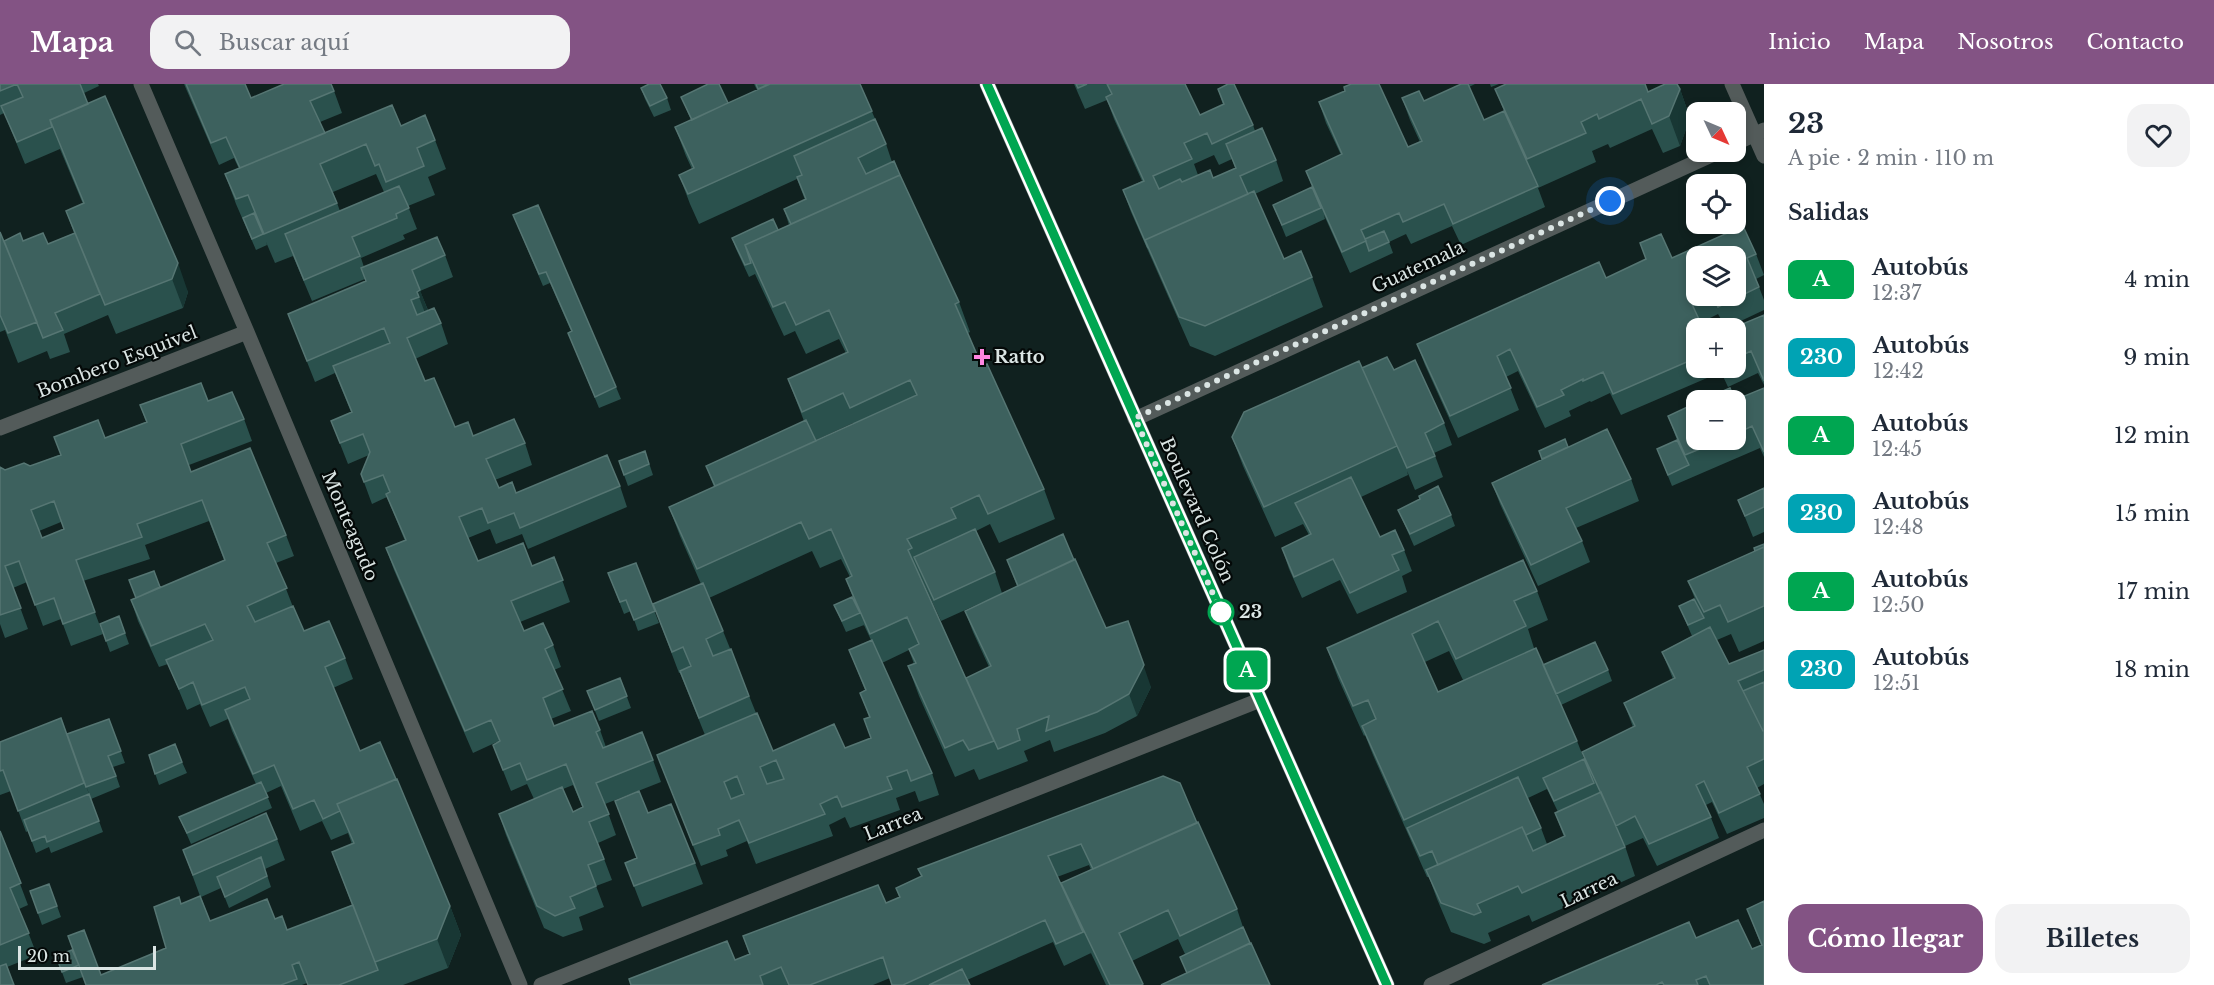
<!DOCTYPE html>
<html lang="es">
<meta charset="utf-8">
<style>
body{margin:0;font-family:"Libre Baskerville",serif;background:#f2f2f3;color:#1f2937;height:100vh;display:flex;flex-direction:column;font-size:22px;white-space:nowrap}
*{box-sizing:border-box;margin:0}
p{font-size:20px;color:#747a83}
.icon{flex:none;width:33px;height:33px;fill:none;stroke:currentColor;stroke-width:2;stroke-linecap:round;stroke-linejoin:round}
.map{position:relative;flex:1;overflow:hidden}
.sheet{display:flex;flex-direction:column;background:#fff;width:450px}
.sheet>*{flex:none}
.badge{padding:0 12px;border-radius:9px;font-size:21px;line-height:39px}
.needle{width:39px;rotate:134deg}
.controls{position:absolute;left:1686px;top:18px;display:grid;gap:12px}
.controls a{display:grid;place-items:center;width:60px;height:60px;border-radius:12px;background:#fff;box-shadow:0 3px 9px #0003;font-size:30px}
.scale{position:absolute;left:18px;bottom:15px;width:138px;box-sizing:border-box;padding-left:6px;border:3px solid #dbe5e4;border-top:0;font-size:16px;line-height:21px;white-space:nowrap;color:#dbe5e4;-webkit-text-stroke:4px #040908;paint-order:stroke}
.you{position:absolute;width:30px;height:30px;margin:-15px;border:4px solid #fff;border-radius:50%;background:#1a73e8;box-shadow:0 0 0 9px #1a73e833}
.map>.badge{position:absolute;translate:-50% -50%;box-shadow:0 0 0 3px #fff}
h2{padding:0 24px;font-size:22px;line-height:54px}
.round{display:grid;place-items:center;flex:none;width:63px;height:63px;border-radius:18px;background:#f2f2f3}
.summary{display:flex;align-items:center;justify-content:space-between;height:102px;padding:0 24px}
h1{font-size:28px;font-weight:700;line-height:45px}
.cta{display:flex;gap:12px;margin-top:auto;padding:12px 24px}
.cta a{flex:1;height:69px;border-radius:18px;background:#835384;color:#fff;font-size:24px;font-weight:700;line-height:69px;text-align:center}
.cta a+a{background:#f2f2f3;color:#1f2937}
ul{padding:0;list-style:none}
li{display:flex;align-items:center;gap:18px;height:78px;padding:0 24px}
li div{flex:1}
li b{display:block;font-size:22px}
li em{font-style:normal}
li .badge{min-width:66px;font-weight:700;text-align:center}
header{display:flex;align-items:center;gap:36px;box-sizing:border-box;height:84px;padding:0 30px;background:#835384;color:#fff}
header strong{font-size:28px}
nav{display:flex;gap:33px;margin-inline-start:auto;font-size:21px}
.search{width:420px;height:54px;background:#f2f2f3;display:flex;align-items:center;gap:15px;box-sizing:border-box;padding:0 21px;border-radius:18px;color:#747a83;font-size:22px}
main{display:flex;flex:1;min-height:0}
.map>svg:first-child{display:block}
.lines{fill:none;stroke-linecap:round;stroke-linejoin:round}
.street{stroke:#535b5a;stroke-width:15}
.secondary{stroke:#727f7d;stroke-width:15}
.wall{fill:#2a514d;fill-rule:evenodd}
.shaded-wall{fill:#183734}
.building{fill:#3d615e;stroke:#567673;stroke-width:1.5;fill-rule:evenodd}
.line-casing{stroke:#fff;stroke-width:14}
.line{stroke:#00a651;stroke-width:9}
.walk{stroke:#dbe5e4;stroke-width:6;stroke-dasharray:0 10.8}
.poi-dot{fill:#fe86e1;stroke:#040908;stroke-width:2}
.stop-dot{fill:#fff;stroke:#00a651;stroke-width:3}
.labels{text-anchor:middle;stroke-width:4.5;stroke-linejoin:round;paint-order:stroke}
.street-label{font-size:18px;fill:#dbe5e4;stroke:#040908}
.poi-label{font-size:18px;font-weight:bold;fill:#dbe5e4;stroke:#040908;text-anchor:start}
.stop-label{font-size:18px;font-weight:bold;fill:#dbe5e4;stroke:#040908;text-anchor:start}
</style>
<header>
<strong>Mapa</strong>
<div class="search"><svg class="icon" aria-label="search" viewBox="0 0 24 24"><circle cx="10" cy="10" r="6"/><path d="M15 15l6 6"/></svg>Buscar aquí</div>
<nav><a>Inicio</a><a>Mapa</a><a>Nosotros</a><a>Contacto</a></nav>
</header>
<main>
<div class="map">
<svg width="1764" height="901" viewBox="0 0 1764 901">
<rect width="100%" height="100%" fill="#10211f"/>
<g class="lines">
<path class="street" d="M141 0 247 248 520 901
M1732 0 1764 72
M1736 59 1764 46
M1135 335 1718 68
M0 344 247 248
M541 901 1260 616
M1431 901 1764 746"/>
<path class="secondary" d="M987 0 1387 901"/>
</g>
<path class="wall" d="M0 0H98L99 2 84 9 88 20 188 208 183 224 116 250 108 231 64 250 70 268 50 275 47 267 18 279 5 246 0 248V148L4 157H23L48 160 74 149 66 127 83 120 60 65 25 80 4 29 0 31Z
M184 0H245L251 14 334 7 342 29 320 38 325 49 401 42 435 56 446 85 428 93 435 111 408 122 417 145 403 151 405 155 361 174 364 183 445 171 453 193 420 207 428 226 441 239 448 260 415 275 425 297 455 343 473 352 525 359 532 381 495 396 499 404 516 409 620 402 627 423 528 465 522 450 496 460 490 445 468 454 478 477 532 482 554 473 570 518 520 538 524 547 553 561 561 583 554 586 571 627 551 635 554 642 600 646 606 663 653 676 661 698 605 720 616 751 598 759 612 796 596 802 604 823 579 833 583 846 563 853 544 844 506 751 499 730 534 715 527 700 511 707 493 661 499 657 473 669 394 486 386 464 405 457 387 413 372 420 361 390 369 371 348 380 331 337 351 328 335 289 315 298 288 230 366 197 365 195 312 217 293 172 275 179 266 158 267 161 256 166 236 120 225 90 239 85 234 74 219 81ZM376 90 384 108 340 127 333 108ZM573 701 583 724 573 728 563 705Z
M754 0H860L886 60 892 78 959 218 970 248 968 249 982 282 1044 405 1055 435 999 459 990 440 976 447 995 488 1002 509 1017 502 1007 476 1106 544 1151 603 1137 632 1105 649 1054 668 1050 656 1024 667 1028 677 1005 686 1004 682 1005 686 979 696 974 685 955 693 919 612 908 582 914 580 909 566 882 579 932 689 939 711 919 718 915 707 896 714 900 726 850 744 845 733 829 741 833 752 756 780 747 757 726 766 728 772 701 782 657 671 705 651 680 589H679L653 520 701 500 680 452 669 423 714 403 706 382 804 337 788 295 846 269 839 255 806 270 795 247 784 252 755 190 749 193 736 165 732 154 778 146 789 141 784 125 805 116 797 95 699 140 690 120 679 91 692 85 686 72 675 43 691 36 681 13 728 19 757 6ZM853 339 854 340 816 357V356ZM812 467 820 484 841 475 850 493 846 495 855 519 834 521 846 548 864 541 863 539 871 556 849 566 865 606 860 609 869 633 871 654 845 664 773 667 756 629 723 547 709 514ZM921 494 941 537 985 517 965 527 973 548 989 583 966 594 921 495Z
M1074 0H1185L1200 31 1223 21 1218 5 1253 41 1255 47 1276 76 1283 97 1255 110 1284 175 1312 193 1323 223 1215 272 1190 262 1131 128 1123 106 1142 97 1114 35 1107 16 1085 25ZM1214 71 1219 81 1232 75 1235 84 1213 94 1198 91 1194 80Z
M1461 0H1475L1469 3 1484 36 1504 27 1495 5 1648 8 1680 5 1690 34 1680 62 1663 69 1652 45 1610 64 1608 60 1592 67 1596 78 1538 104 1545 123 1461 161 1452 142 1411 160 1406 150 1389 158 1393 169 1350 189 1324 131 1325 135 1286 153 1273 121 1312 103 1306 87 1341 71 1326 39 1319 18 1408 63 1420 58 1410 36 1402 14 1424 17Z
M1490 0H1499L1491 3Z
M641 4 667 14 671 26 654 33 645 15Z
M513 131 616 303 621 315 599 324 568 249 571 247 550 199 543 202Z
M1743 142 1756 170 1764 191 1756 195 1764 216V226L1726 244 1718 230 1700 239 1703 244H1696V284H1736V244H1733L1764 231V301L1758 289 1728 303 1721 288 1621 331 1610 309 1591 318 1590 317 1569 327 1571 332 1545 344 1518 287 1506 293 1519 326 1458 354 1425 281 1417 260 1599 178 1606 194 1646 176 1640 159 1661 150 1672 174ZM1696 172H1736V212H1696Z
M1362 284 1394 286 1444 339 1452 361 1434 369 1443 393 1415 406 1407 387 1408 391 1361 413 1380 453 1404 466 1412 487 1402 492 1407 508 1357 530 1340 496 1302 514 1289 485 1282 464 1309 451 1303 440 1275 453 1243 382 1232 353Z
M1764 304V373L1760 364 1672 402 1657 365 1677 356 1668 332 1696 356H1736L1735 316Z
M208 317 244 335 252 357 189 381 191 388 286 451 294 472 276 479 293 523 304 547 345 574 353 595 333 604 360 667 450 822 461 851 448 884 403 901H308L307 899 302 901H86L101 891 166 864 181 820 200 812 183 766 277 755 285 776 265 785 271 803 229 824 221 804 201 813 210 837 275 835 287 846 352 821 332 768 352 760 348 749 331 756 322 737 300 747 281 702 266 709 272 724 191 760 184 744 179 733 256 700 232 647 228 635 210 643 200 620 187 626 168 580 159 583 138 537 131 516 224 476 209 437 145 461 150 475 83 497 103 550 71 562 61 535 43 542 27 498 13 504 28 545 5 554 0 540V383L5 386 30 382 146 338 140 321ZM61 438 64 445 42 454 39 447Z
M1568 363 1631 395 1639 417 1576 444 1582 457 1590 478 1538 502 1500 420 1492 399Z
M645 367 653 391 628 402 619 377Z
M1764 404V448L1753 453 1738 416Z
M1420 416 1451 431 1455 442 1414 462 1403 437 1398 426Z
M1764 460V557L1739 568 1731 550 1717 556 1729 580 1764 566V700L1757 704 1764 720V734L1727 750 1712 718 1706 721 1719 754 1657 782 1643 754 1625 762 1635 792 1532 838 1529 831 1488 849 1491 857 1484 860 1451 848 1437 815 1429 793H1427L1373 671 1365 651 1364 652 1338 594 1327 564 1537 507 1548 536 1528 545 1534 564 1543 581 1608 586 1612 597 1561 621 1577 657 1588 685 1582 668 1633 643 1624 619 1673 595 1662 568 1692 552 1679 522 1695 515 1688 497 1755 467ZM1449 567 1463 596 1438 608 1425 578ZM1547 705 1558 728 1555 729 1564 753 1547 760 1541 744 1528 714Z
M636 479 659 539 638 547 631 527 624 530 608 489Z
M119 532 129 560 110 568 100 540Z
M620 594 631 624 599 637 587 607Z
M61 634 103 748 51 769 49 763 36 769 28 747 26 748 11 707 0 711V658Z
M109 635 125 679 113 683 120 703 91 715 67 650Z
M149 671 182 678 187 689 159 701Z
M615 717 648 729 695 779 703 800 642 823 625 779 637 774Z
M1197 739 1237 825 1243 843 1187 889 1180 873 1185 870 1178 855 1132 877 1143 901H1106L1090 867 1091 869 1064 882 1053 858 967 896 970 901H892L890 894 873 901H631L735 876 749 870 743 852 886 819 899 813 896 804 921 793 918 785ZM1089 781 1091 786 1064 806 1057 793Z
M0 747 28 821 19 825 37 871 7 883 0 901Z
M49 800 61 833 42 841 30 807Z
M1764 817V901H1542L1696 854 1752 865 1761 861 1747 825Z
M72 866 83 893 66 899 56 872Z"/>
<path class="shaded-wall" d="M1680 5 1690 34 1680 62 1669 32Z
M178 179 188 208 183 224 172 195Z
M420 206 428 227 425 229 417 208Z
M1128 537 1151 603 1137 632 1129 610Z
M450 822 461 851 448 884 437 855Z"/>
<path class="building" d="M0 0H17L0 7Z
M17 0H80L88 20 50 36 52 43 17 58 1 22 23 13Z
M186 0H245L251 14 284 0H331L334 7 310 17 325 49 240 84 226 53 211 59Z
M649 0H660L667 14 650 22 641 4Z
M708 0H719L728 19 692 36 681 13Z
M756 0H769L758 5Z
M770 0H860L872 27 688 110 679 91 694 84 675 43Z
M1076 0H1087L1078 4Z
M1107 0H1185L1200 31 1224 20 1218 5 1228 0H1234L1253 41 1212 60 1207 49 1184 59 1192 75 1153 92 1159 105 1180 95 1182 98 1210 86 1213 94 1236 84 1226 60 1262 44 1276 76 1240 92 1248 110 1145 156 1148 164 1123 106 1144 97 1106 13 1112 10Z
M1351 0H1379L1408 63 1422 57 1402 14 1419 7 1424 17 1461 0H1468L1484 36 1504 27 1538 102 1453 140 1444 120 1403 138 1399 129 1361 146 1366 157 1342 168 1306 87 1342 70 1319 18 1345 7 1344 3Z
M1506 0H1645L1648 8 1665 0H1677L1680 5 1669 32 1652 40 1641 15 1599 35 1597 30 1581 38 1586 49 1527 75 1495 5Z
M105 12 178 179 172 195 105 221 66 127 84 119 50 36Z
M392 21 401 42 425 31 435 56 417 64 424 82 386 98 379 80 375 82 366 60 320 80 337 119 264 150 248 111 236 115 225 90Z
M875 35 886 60 858 74 866 90 894 77 900 91 791 140 784 125 806 115 797 93 802 91 794 72Z
M900 91 959 218 955 220 982 282 987 280 1044 405 988 430 979 411 951 424 956 434 907 455 912 464 908 466 994 657 969 666 963 656 945 664 908 582 916 579 909 565 919 560 907 533 870 550 846 495 852 492 831 445 809 455 801 438 697 485 669 423 917 311 910 296 850 324 843 309 802 328 788 295 848 268 829 226 796 241 785 218 773 223 745 161Z
M399 102 409 124 396 130 397 134 352 153 360 172 304 196 285 150Z
M1312 103 1321 124 1282 141 1273 121Z
M1254 107 1284 175 1301 167 1312 193 1205 242 1179 233 1145 156Z
M538 121 616 303 595 313 568 249 572 247 546 188 539 190 513 131Z
M254 129 263 150 252 155 243 134Z
M773 135 778 146 745 161 751 179 745 181 732 154Z
M1743 142 1756 170 1747 174 1759 203 1718 223 1712 212H1736V172H1696V212H1706L1691 218 1703 244H1696V274L1613 310 1603 288 1583 297V295L1561 306 1564 311 1537 323 1510 265 1497 272 1511 304 1450 332 1417 260 1599 178 1606 194 1646 175 1640 159 1661 150 1672 174Z
M1384 147 1389 158 1369 167 1365 155Z
M0 148 37 238 8 249 0 231Z
M20 149 23 157 43 149 48 160 75 149 100 210 55 229 63 246 43 254 4 157Z
M437 153 445 171 412 186 420 206 417 208 419 213 411 216 417 231 434 224 441 239 407 254 425 297 434 294 455 343 468 338 473 352 514 335 525 359 486 375 499 404 512 398 516 409 607 371 620 402 520 444 514 429 488 439 482 424 459 433 478 477 523 459 532 482 554 473 563 496 511 517 524 547 543 539 553 561 545 565 563 605 543 614 554 642 592 627 600 646 596 648 603 664 642 648 653 676 596 699 609 730 589 738 604 775 588 781 596 802 570 813 575 824 555 832 537 822 499 730 562 703 573 728 583 723 566 680 527 696 520 679 503 686 493 661 500 657 491 636 465 647 386 464 406 456 386 410 390 408 383 391 364 398 361 390 370 368 363 350 340 359 331 337 352 328 333 282 390 259 384 244 307 277 288 230 366 197 361 184Z
M1764 231V297L1751 267 1736 274V244H1733Z
M1387 273 1394 286 1415 276 1444 339 1425 349 1435 372 1407 384 1362 284Z
M1359 277 1397 362 1264 423 1232 353 1244 328Z
M201 299 208 317 232 308 244 335 181 360 191 388 250 364 286 451 267 459 287 504 247 522 255 538 293 522 304 547 329 537 345 574 325 583 360 667 380 658 396 695 337 720 340 727 323 735 314 716 293 725 274 681 253 690 225 626 250 615 245 603 202 621 193 598 179 605 166 576 213 556 205 540 151 562 131 516 225 476 202 416 137 440 142 453 76 476 95 528 63 540 54 514 35 521 19 477 5 482 21 524 0 531V383L5 386 24 379 30 382 61 371 54 353 98 336 105 354 147 338 140 321ZM54 417 64 445 42 454 31 426Z
M1730 304 1735 316 1764 304V368L1752 342 1736 350V316H1702Z
M1696 319V356H1722L1685 371 1668 332Z
M806 336 816 357 715 402 706 382Z
M1607 345 1631 395 1566 424 1582 457 1531 481 1492 399Z
M1565 355 1568 363 1542 375 1539 367Z
M1677 356 1689 381 1668 391 1657 365Z
M645 367 649 380 624 391 619 377Z
M1351 393 1380 453 1395 446 1404 466 1392 471 1399 486 1350 509 1333 475 1294 493 1282 464 1311 450 1295 419Z
M1438 402 1451 431 1410 450 1398 426 1420 415 1419 412Z
M1764 404V423L1745 432 1738 416Z
M975 445 995 488 934 516 914 473Z
M1063 450 1074 476 1018 502 1007 476Z
M1764 460V463L1755 467 1754 464Z
M1764 463V522L1728 538 1720 521 1704 528 1688 497Z
M1075 475 1106 544 1128 537 1144 581 1129 610 1097 628 1046 647 1049 632 1017 645 1020 656 998 665 966 594 991 582 965 527Z
M1523 476 1537 507 1514 517 1526 542 1456 575 1438 537 1412 550 1438 608 1536 564 1577 657 1404 736 1362 642 1376 635 1368 616 1353 622 1327 564Z
M636 479 655 527 634 536 626 516 620 518 608 489Z
M154 487 160 503 136 514 129 496Z
M703 499 723 547 706 555 713 572 731 565 749 612 699 634 680 587 691 582 683 563 672 568 653 520Z
M852 513 860 529 842 537 834 521Z
M1694 515 1704 534 1688 541 1679 522Z
M119 532 125 549 106 557 100 540Z
M1710 543 1729 580 1764 566V586L1738 597 1763 647H1764V675L1747 683 1760 710 1719 729 1704 697 1696 701 1711 733 1649 760 1635 732 1616 742 1582 668 1635 642 1624 619 1675 594 1662 568Z
M872 556 932 689 911 697 907 686 887 693 892 705 842 723 837 712 820 720 825 730 749 759 739 736 718 745 720 751 693 761 657 671 757 629 773 667 834 640 845 664 871 654 864 635 870 633 860 609 866 606 849 566ZM776 676 784 695 767 700 760 683ZM737 692 744 710 731 715 724 698Z
M1595 558 1608 586 1556 610 1543 581Z
M620 594 627 612 595 626 587 607Z
M1764 598V647H1763L1743 607Z
M61 634 84 699 18 727 3 686 0 687V658Z
M109 635 121 667 108 672 116 692 86 703 67 650Z
M175 660 182 678 155 690 149 671Z
M1584 675 1594 699 1554 717 1543 694Z
M1163 692 1180 699 1197 739 1093 785 1081 760 1048 772 1083 848 1056 860 1045 836 903 901H892L883 873 810 901H789L781 883 760 892 763 901H631L629 895 727 857 735 876 750 870 743 852 878 801 886 819 900 813 896 804 922 792 918 785Z
M1518 693 1541 744 1526 751 1522 743 1438 781 1432 767 1420 772 1407 744Z
M397 695 450 822 437 855 375 878 332 768 354 759 337 720Z
M261 698 268 713 187 749 179 733Z
M639 707 648 729 671 720 695 779 634 802 625 779 637 774 615 717Z
M1601 708 1625 763 1522 809 1518 802 1477 820 1481 828 1474 831 1441 819 1426 786 1522 743 1533 767 1565 752 1555 729Z
M89 710 99 737 47 758 45 752 32 757 24 736Z
M266 729 277 755 193 791 183 766Z
M1198 738 1237 825 1180 852 1168 826 1119 849 1143 900 1141 901H1110L1061 799Z
M0 747 21 799 10 804 29 849 0 861Z
M261 773 267 792 225 813 217 793Z
M49 800 57 822 38 829 30 807Z
M200 812 210 837 267 815 275 835 282 832 287 846 353 821 378 886 339 901H308L299 878 292 881 297 895 281 901H86L68 852 84 846 101 891 166 864 154 823 179 813 181 820Z
M1764 817V901H1710L1706 892 1696 896 1698 901H1664L1662 898 1656 901H1542L1689 838 1696 854 1738 836 1752 865 1762 861 1747 825Z
M1243 843 1250 859 1187 889 1180 873Z
M1251 859 1270 901H1161Z
M72 866 79 881 62 888 56 872Z
M6 880 14 901H0V882Z
M962 885 970 901H929Z"/>
<g class="lines">
<g class="line-casing">
<path id="line" d="M987 0 1387 901"/>
</g>
<use href="#line" class="line"/>
<path class="walk" d="M1221 528 1135 334 1610 117"/>
</g>
<path class="poi-dot" d="M979 264h6v6h6v6h-6v6h-6v-6h-6v-6h6z"/>
<circle class="stop-dot" cx="1221" cy="528" r="12"/>
<g class="labels">
<g class="street-label">
<text transform="translate(1418 183) rotate(-25)" y="6">Guatemala</text>
<text transform="translate(117 278) rotate(-21)" y="6">Bombero Esquivel</text>
<text transform="translate(1197 426) rotate(66)" y="6">Boulevard Colón</text>
<text transform="translate(350 442) rotate(67)" y="6">Monteagudo</text>
<text transform="translate(893 740) rotate(-22)" y="6">Larrea</text>
<text transform="translate(1589 806) rotate(-25)" y="6">Larrea</text>
</g>
<g class="poi-label">
<text x="994" y="279">Ratto</text>
</g>
<g class="stop-label">
<text x="1239" y="534">23</text>
</g>
</g>
</svg>
<div class="controls">
<a><svg class="needle" viewBox="-14 -14 28 28"><path d="M0-13l5 13h-10z" fill="#e53935"/><path d="M0 13l5-13h-10z" fill="#747a83"/></svg></a>
<a><svg class="icon" aria-label="locate" viewBox="0 0 24 24"><circle cx="12" cy="12" r="6"/><path d="M12 2v4M12 18v4M2 12h4M18 12h4"/></svg></a>
<a><svg class="icon" aria-label="layers" viewBox="0 0 24 24"><path d="M12 4l9 5-9 5-9-5zM3 14l9 5 9-5"/></svg></a>
<a>+</a>
<a>−</a>
</div>
<div class="scale">20 m</div>
<div class="you" style="left:1610px;top:117px"></div>
<b class="badge" style="left:1247px;top:586px;background:#00a651;color:#fff">A</b>
</div>
<section class="sheet">
<div class="summary"><div><h1>23</h1><p>A pie · 2 min · 110 m</p></div><a class="round"><svg class="icon" aria-label="heart" viewBox="0 0 24 24"><path d="M12 20l-8-8c-3-5 5-10 8-4 3-6 11-1 8 4z"/></svg></a></div>
<h2>Salidas</h2>
<ul>
<li><span class="badge" style="background:#00a651;color:#fff">A</span><div><b>Autobús</b><p>12:37</p></div><em>4 min</em></li>
<li><span class="badge" style="background:#00a3b4;color:#fff">230</span><div><b>Autobús</b><p>12:42</p></div><em>9 min</em></li>
<li><span class="badge" style="background:#00a651;color:#fff">A</span><div><b>Autobús</b><p>12:45</p></div><em>12 min</em></li>
<li><span class="badge" style="background:#00a3b4;color:#fff">230</span><div><b>Autobús</b><p>12:48</p></div><em>15 min</em></li>
<li><span class="badge" style="background:#00a651;color:#fff">A</span><div><b>Autobús</b><p>12:50</p></div><em>17 min</em></li>
<li><span class="badge" style="background:#00a3b4;color:#fff">230</span><div><b>Autobús</b><p>12:51</p></div><em>18 min</em></li>
</ul>
<div class="cta"><a>Cómo llegar</a><a>Billetes</a></div>
</section>
</main>
